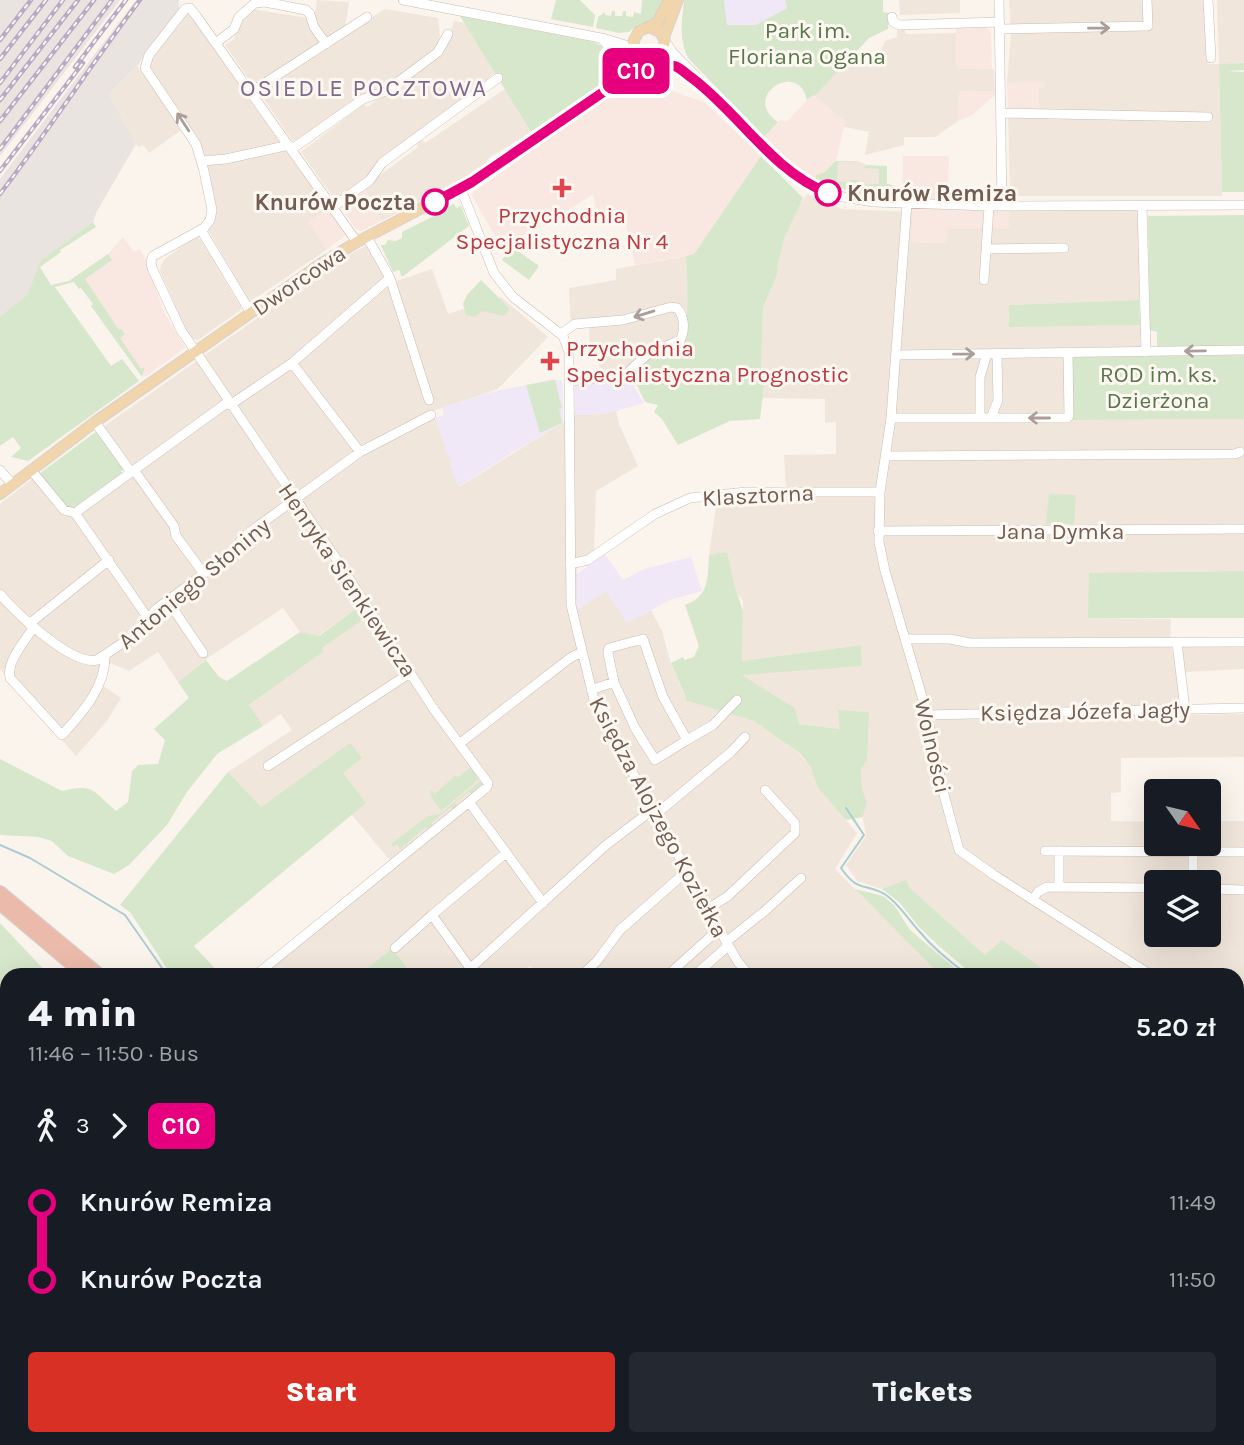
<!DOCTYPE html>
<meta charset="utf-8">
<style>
body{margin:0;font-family:Karla,sans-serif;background:#242831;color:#f1f3f6;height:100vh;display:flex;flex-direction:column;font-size:26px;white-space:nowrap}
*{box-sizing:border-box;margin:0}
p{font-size:23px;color:#9ea1a6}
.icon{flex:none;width:38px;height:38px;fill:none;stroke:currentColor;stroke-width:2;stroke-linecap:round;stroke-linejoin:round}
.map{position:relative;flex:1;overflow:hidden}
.details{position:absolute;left:0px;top:968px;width:1244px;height:478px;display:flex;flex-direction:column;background:#171b24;border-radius:21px 21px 0 0;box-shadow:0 7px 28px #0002}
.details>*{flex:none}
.badge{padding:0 14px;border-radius:10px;font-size:24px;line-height:46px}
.needle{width:46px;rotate:124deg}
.tools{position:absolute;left:1144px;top:779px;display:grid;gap:14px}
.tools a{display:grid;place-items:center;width:77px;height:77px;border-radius:7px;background:#171b24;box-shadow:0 7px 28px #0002;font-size:35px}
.map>.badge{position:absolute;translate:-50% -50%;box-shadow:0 0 0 4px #fff}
.legs{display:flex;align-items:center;gap:10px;height:77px;padding:0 28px;font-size:23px}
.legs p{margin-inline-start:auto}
.head{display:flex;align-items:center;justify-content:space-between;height:119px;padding:0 28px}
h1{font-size:38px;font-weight:800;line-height:52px}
.primary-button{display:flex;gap:14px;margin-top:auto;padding:14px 28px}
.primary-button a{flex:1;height:80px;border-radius:7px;background:#d93025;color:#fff;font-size:28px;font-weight:800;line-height:80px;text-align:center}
.primary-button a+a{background:#242831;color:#f1f3f6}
ul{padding:0 28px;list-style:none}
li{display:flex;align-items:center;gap:24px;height:77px;font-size:26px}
li i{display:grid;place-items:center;width:10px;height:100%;margin:0 9px;background:currentColor}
li i::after{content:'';width:18px;height:18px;margin:-9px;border:5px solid;border-radius:50%;background:#171b24}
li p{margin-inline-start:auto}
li:first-child i{background:linear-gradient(#0000 50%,currentColor 0)}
li:last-child i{background:linear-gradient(currentColor 50%,#0000 0)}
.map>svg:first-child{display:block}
.residential{fill:#f1e6db;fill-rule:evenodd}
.commercial{fill:#f9e7e1}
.industrial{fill:#eae4e0}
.education{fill:#f1e8f7}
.green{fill:#d7e7cb}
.water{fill:#c2dee2;stroke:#a9cdd2;stroke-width:2}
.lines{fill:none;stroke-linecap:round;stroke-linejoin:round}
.stream{stroke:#a9cdd2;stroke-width:2}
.minor-casing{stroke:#cbbcb2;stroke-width:10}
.major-casing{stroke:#d8d1ce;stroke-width:12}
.highway-casing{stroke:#d8d1ce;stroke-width:14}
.minor{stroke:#fff;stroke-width:9}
.major{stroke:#f0d5ad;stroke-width:10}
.highway{stroke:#ecbaab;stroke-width:12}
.rail-casing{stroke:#b7aac4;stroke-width:4.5}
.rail{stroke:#fdf8f2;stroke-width:2;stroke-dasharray:5;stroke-linecap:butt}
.oneway{stroke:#ab9d97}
.line-1-casing{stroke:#fff;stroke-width:16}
.line-1{stroke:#e6007e;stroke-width:10}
.health-dot{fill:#e0444e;stroke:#fdf8f2;stroke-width:2.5}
.stop-1-dot{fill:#fff;stroke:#e6007e;stroke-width:3.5}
.labels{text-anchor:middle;stroke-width:6;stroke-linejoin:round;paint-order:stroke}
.park-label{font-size:23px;fill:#59774b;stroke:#fdf8f2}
.stop-label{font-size:23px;font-weight:bold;fill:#735c51;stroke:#fdf8f2;text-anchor:start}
.health-label{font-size:23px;fill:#be3a42;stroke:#fdf8f2}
.street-label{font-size:23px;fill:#735c51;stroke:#fdf8f2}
.neighbourhood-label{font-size:24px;letter-spacing:2px;fill:#80698d;stroke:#fdf8f2}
</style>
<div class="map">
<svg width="1244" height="1445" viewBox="0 0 1244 1445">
<rect width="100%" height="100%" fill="#faf4ec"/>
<path class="residential" d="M317 0 349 2 345 28 254 86 225 45 234 39 241 21 252 9 314 19Z
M899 0H960V13L900 15Z
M1009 0H1204L1208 64H1219L1217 0H1244V63L1219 65 1222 196H1012L1010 194 1008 110 1039 88 1045 87 1046 83H1007L1011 33Z
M385 9 438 18 440 36 437 50 382 89 366 93 299 140H292L259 92V90Z
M187 14 192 17 281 144 226 157 205 155 181 113 149 71 150 61Z
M454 21 465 23 495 73 488 78 490 81 368 178 336 201 301 152 364 104 367 107 434 60 448 42Z
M897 29H905L906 34 956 33 957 67 994 69 995 93 959 91 958 121 935 137H904V145L865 155 869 132 844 127V121L815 96 852 56 880 63 883 56 880 52 885 41 897 37Z
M137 66 184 128 149 153 143 145 139 147 136 144 109 94Z
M505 89 531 132 489 158 485 164 453 186 381 221 364 187 418 147 416 143 422 140 425 143Z
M286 149 328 209 309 221 326 250 250 302 208 230 214 224V211L207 165Z
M835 161H858L869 166H887V184L893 185 894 193 884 196 862 195 816 180Z
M807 194 842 209 913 212 912 242 946 243 947 228H1008L1009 211 1139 210V300L1009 305V326L1140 325 1141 356 1073 357V420L1244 419V571L1149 572 1089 618 1171 619 1170 642 1177 670 1182 715 1244 714V757L1121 758V792L1111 793V821L1157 822V844H1209V821H1244V1109L1237 1120V975H1144L1136 970 1132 975H1044L1046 971 985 955 910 888 906 881 882 889 857 881 846 865 866 836 863 817 867 802 862 789 861 769 867 760 840 729 799 724 795 708 740 674 862 666 861 645 742 661 743 601 737 593 732 578 709 555 717 500 786 489 784 455 836 454V422L825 423V399L763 398 766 370H761L763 308 777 275 778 263 785 236 794 213ZM1157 882H1209V934H1157Z
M196 236 201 240 242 309 198 340 192 338 185 328 160 271 161 265 166 258Z
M367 245 388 284 432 269 448 314 501 297 548 337 498 389 430 412 435 418 452 458 459 487 575 415 605 414 616 411 619 424 638 466 596 491 594 552 577 561V609L606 591 641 616 651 610 662 631 671 664 686 699 754 721 799 753 811 768 819 788 857 833 835 869 940 975H538L530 966 520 975H262L394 865 352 815 343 773 350 744 258 809 228 772 292 730 281 714 263 726 248 706 323 652 322 647 367 617 360 606 318 636 300 632 283 608 209 657 178 682 158 652 129 671 110 663 103 686 121 698 107 721 76 756 0 669V504L33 478 76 517 135 473 103 427 338 261Z
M686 256 688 295 684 342 675 349 656 354 622 373 600 375 599 360 590 352 589 327 571 329 569 288 616 280V269Z
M1181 646H1244V669L1185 672Z
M1237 1154 1244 1220V1286L1237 1281Z
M1237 1298 1244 1302V1445H623L612 1439 1237 1438Z"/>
<path class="commercial" d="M986 27 991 32 992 69 957 67 956 28Z
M634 78 704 102 761 156 694 254 635 265 625 220 599 224 593 194 552 221 549 217 503 250 471 194Z
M1046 82V87L1039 88V110H1008L1007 83Z
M959 91 995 93V95L972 115 958 121Z
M813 94 845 122 836 161 825 172 815 177 816 180 783 156 764 137 780 120 788 121Z
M903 156H949L947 209 1009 211V228H948L946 243 911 242 913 197 902 196Z
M364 187 381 221 361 231 356 229 339 205Z
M328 209 347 234 326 250 308 221Z
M123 237 134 252 139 249 144 256 165 314 185 348 145 377 76 276 108 254Z"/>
<path class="industrial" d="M0 0H120L0 156Z
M136 0H179V9L137 66 109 94 136 144 97 211 93 222 41 260 27 295 0 316V179Z"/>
<path class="education" d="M724 0H785L787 8 756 25H727Z
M632 377 635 388 644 403 606 414 575 415V385Z
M554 379 562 381 563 423 515 451 458 487 449 462 451 458 448 456 435 418 444 415 442 407 488 393Z
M605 554 623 580 644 569 691 557 702 591 670 600 627 623 606 591 577 610V574Z"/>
<path class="green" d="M556 0H580L595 15 593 27 551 19Z
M642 0H664L653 20 637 25 629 32 619 33 596 28 598 17 605 12V15L611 16 612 11H615V16H622L623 11H626V16L633 17 634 12 641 14Z
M684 0H724L727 25H756L787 8 785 0H883V12L889 13 888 29 869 38 815 96 813 95 807 100C799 59 740 96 778 122L764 137 689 59C678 40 682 20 684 0Z
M460 16 594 42C613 51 610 55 613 72L608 79 531 132Z
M1244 63V70L1227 71 1244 72V192H1222L1219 64Z
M761 156 803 198 785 236 778 263 777 275 763 308 761 369 766 370 760 419 730 421 678 445 662 419 654 412 658 405 645 402 634 379 637 378 636 369C650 356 656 354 675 349L681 354C689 322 688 289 686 256L694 254Z
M836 161 860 162H838L837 182H850V180H858L862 195 815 180 816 175 825 172Z
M866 165 887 166V184L895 186 893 194 881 197 865 195 862 185 879 184V169L864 168Z
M454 204 456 208 461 206 469 226 402 277 399 270 393 272 381 245H385L388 240 396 241 402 238V232L444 211 447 207Z
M1244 215V347L1157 349V332L1150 330 1148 216Z
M93 222 96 227 60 250 61 252 40 267 51 285 69 281 108 254 112 260 85 279 119 330 121 329 125 334 120 338 141 369 145 367 142 377 91 306 93 304 81 288 79 289 74 282 55 287 111 366 122 359 139 381 28 461 11 457 21 448 13 437 0 446V316L27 295 41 260Z
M511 246 539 266 529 280 502 260Z
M481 280 508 307 509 310 504 316 482 311 475 317 466 315 463 304 467 295Z
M1139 300 1140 325 1009 327V305Z
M1244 355V419L1073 420 1072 357Z
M555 380 562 408 559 409 562 423 540 433 526 385Z
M97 431 124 469 121 471 123 474 74 508 65 506 39 474Z
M1049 494 1076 495 1074 524H1046Z
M727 552 734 584 743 611 742 661 861 645 862 666 742 675 795 708 799 724 840 729 838 710 869 712 867 760 861 769 862 789 867 802 863 817 846 820 818 788 811 768 800 753 785 743 754 721 685 700 686 698 671 663 683 657 684 660 694 657 699 646 685 605C709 597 708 577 709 555Z
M1244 571V618H1088L1089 573Z
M360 606 367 617 323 647V652L249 705 263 726 217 754 187 792 167 825 129 865 114 874 68 856 52 841 38 837 0 835V759L62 791C94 783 93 791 116 811L128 802 132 771 138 765 158 764 165 740 154 729 189 698 178 682 206 660 219 677 227 681 300 632 319 636Z
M350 743 362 758 343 773 366 803 194 946 221 975H171L130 912 120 905 228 772 261 807Z
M470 768 479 779 441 811 431 797 430 789 435 794 455 776 458 777Z
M480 781 484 785 473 795 469 792 455 803 458 808 454 810 451 807 431 823 434 827 430 830 426 827 400 849 397 844 393 847 391 844 428 816 440 814Z
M906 880 910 888 985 955 1002 940 1046 971 1044 975H973L940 947 920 928 899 902 882 889Z
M855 889 883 896 894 905 910 930 963 975H940Z
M0 923 49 975H7V1156L0 1146Z
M392 948 412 975H360Z
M7 1421V1438L225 1439 221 1445H0V1436Z"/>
<path class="water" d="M0 1149 7 1159V1328L0 1342Z"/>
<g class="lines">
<path class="stream" d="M846 808 864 835 841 868C859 894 865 882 886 895 899 904 908 919 919 931 933 948 950 962 968 975
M0 845 30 858 125 915 167 975
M0 1100 7 1110
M1237 1143 1242 1155 1244 1171
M1237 1335 1244 1315
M1201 1445 1203 1438"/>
<g class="minor-casing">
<path id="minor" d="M403 0 606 39 625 45 635 51
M999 0 1002 206
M1208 0 1211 58
M892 17 893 22 900 25 1000 22
M1000 29 1148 26 1147 0
M602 39C617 52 624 66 612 84
M665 41 673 53 784 166 811 185 837 196 874 202 989 206 1244 205
M216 43 234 29 239 17 255 3 265 2 306 10 310 14 314 27 326 44
M656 59 672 62 695 80
M637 71 655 67 675 66
M251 92 367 17
M1001 113 1208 117
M292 149 363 99 386 91 438 52 448 34
M202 161 226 159 289 145
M461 189 494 273 513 297 563 336 569 352V372L571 605 595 704 719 929 738 962 749 975
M907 203 891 418 880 492 879 542 885 571 926 710 943 791 959 850 994 875 1151 975
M1142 205 1146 352
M333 207 370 180 382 163 498 78
M201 230 251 313
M367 237 390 278 429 400
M986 249 1064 248
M984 280 989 206
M561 334 575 324 623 320 671 307 677 308C685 316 685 332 680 340L648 354 624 376 569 381
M896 355 1244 350
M292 363 360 452
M230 405 292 363 390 278
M891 418H1067L1069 416 1068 353
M980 418V377L987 354
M991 418 998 400 997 354
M95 422 131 472
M886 456 1235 454 1240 452
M0 470 12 484
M31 470 64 510 75 513 150 621
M134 470 174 526 176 536 204 574
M75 513 228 402
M878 531 1244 529
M570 564 588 560 655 514 690 498 746 492H880
M0 594C16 613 72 666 97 660L145 628 155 610 234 551 243 537 360 452 431 415
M168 601 203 653
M29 624 109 560
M33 628C25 641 6 662 10 678L62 735C82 713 105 688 105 657
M907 639H950L970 643 1244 642
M1177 643 1185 709
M591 690 614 682 635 728 655 760 687 740 663 697 643 639 609 648 608 653 614 682
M927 715 1244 708
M687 740 713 725 737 700
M459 744 570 658 582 652
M268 766 410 673
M469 802 543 903
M655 815 731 752 745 737
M1193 844V882
M1045 851 1244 852
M1059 887V851
M1209 889 1244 890
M1033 899 1038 892 1047 887 1157 888
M708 909 728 896 795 833V823L765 790
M726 942 766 910 801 878
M395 948 432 915
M470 968 432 915 506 853
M256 975 469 802 487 787 488 783 433 708 337 560 181 330 152 268 151 262 153 256 204 228 210 220 212 210 204 171 196 144 145 68 149 55 185 9 190 8 197 17 357 242
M463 975 605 846 652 810
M582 975 597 961 620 930 687 871
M668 975 719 929
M695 975 728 946
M1237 1028 1244 1032
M1237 1291 1244 1296
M1241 1376 1244 1378
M813 1438 822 1445
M1134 1438 1144 1445
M369 1445 373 1438
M882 1445 889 1438
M972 1445 980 1438
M1065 1445 1072 1438"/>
</g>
<g class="major-casing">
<path id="major" d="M649 27 660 32 665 41 662 54C654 61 646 62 638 55L633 42 639 31 657 23 669 0
M664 37 678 0
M0 494 95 422 322 263 357 242 472 182 649 60"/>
</g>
<g class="highway-casing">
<path id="highway" d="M0 892 100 975
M0 904 84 975
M280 1445 285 1438
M294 1445 299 1438"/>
</g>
<use href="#minor" class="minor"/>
<use href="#major" class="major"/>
<use href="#highway" class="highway"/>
<g class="rail-casing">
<path id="rail" d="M0 40 31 0
M0 59 46 0
M75 67 126 0
M0 83 63 0
M0 100 78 0
M0 121 94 0
M0 149 112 0
M0 171 83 63
M0 194C49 130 92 63 140 0"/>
</g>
<use href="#rail" class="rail"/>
</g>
<defs><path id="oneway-shaft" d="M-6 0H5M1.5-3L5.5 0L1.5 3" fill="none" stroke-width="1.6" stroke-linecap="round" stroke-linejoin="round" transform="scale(1.75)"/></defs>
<g class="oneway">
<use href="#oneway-shaft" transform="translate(1099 28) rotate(-1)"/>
<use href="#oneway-shaft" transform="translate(183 122) rotate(-123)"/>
<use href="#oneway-shaft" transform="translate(644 314) rotate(163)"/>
<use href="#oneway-shaft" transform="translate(1195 351) rotate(179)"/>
<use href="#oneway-shaft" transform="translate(964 354) rotate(-1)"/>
<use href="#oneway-shaft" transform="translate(1039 418) rotate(180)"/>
</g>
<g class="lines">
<g class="line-1-casing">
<path id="line-1" d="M435 202 472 182 631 73C644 68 660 63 674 66 680 67 686 74 692 78 739 113 772 171 828 193"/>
</g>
<use href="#line-1" class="line-1"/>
</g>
<g class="health-dot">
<path d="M558.5 177.5h7v7h7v7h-7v7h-7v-7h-7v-7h7z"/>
<path d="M546.5 350.5h7v7h7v7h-7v7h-7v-7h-7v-7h7z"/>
</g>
<g class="stop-1-dot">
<circle cx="828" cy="193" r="12"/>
<circle cx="435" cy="202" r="12"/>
</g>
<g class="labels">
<g class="park-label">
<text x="807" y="38">Park im.<tspan x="807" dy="26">Floriana Ogana</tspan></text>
<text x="1158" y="382">ROD im. ks.<tspan x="1158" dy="26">Dzierżona</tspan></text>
</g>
<g class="stop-label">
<text x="847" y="201">Knurów Remiza</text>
<text x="416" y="210" text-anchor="end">Knurów Poczta</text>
</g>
<g class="health-label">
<text x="562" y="223">Przychodnia<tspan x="562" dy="26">Specjalistyczna Nr 4</tspan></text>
<text x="566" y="356" text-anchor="start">Przychodnia<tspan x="566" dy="26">Specjalistyczna Prognostic</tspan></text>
</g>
<g class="street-label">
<text transform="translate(299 280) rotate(-34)" y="8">Dworcowa</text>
<text transform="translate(758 495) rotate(-3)" y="8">Klasztorna</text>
<text x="1061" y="539">Jana Dymka</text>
<text transform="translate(348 580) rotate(56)" y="8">Henryka Sienkiewicza</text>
<text transform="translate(194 583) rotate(-40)" y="8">Antoniego Słoniny</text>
<text transform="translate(1085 711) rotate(-1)" y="8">Księdza Józefa Jagły</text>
<text transform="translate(933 746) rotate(77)" y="8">Wolności</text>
<text transform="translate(659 817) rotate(62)" y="8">Księdza Alojzego Koziełka</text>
</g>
<g class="neighbourhood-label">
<text x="364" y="96">OSIEDLE POCZTOWA</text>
</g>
</g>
</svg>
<div class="tools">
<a><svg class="needle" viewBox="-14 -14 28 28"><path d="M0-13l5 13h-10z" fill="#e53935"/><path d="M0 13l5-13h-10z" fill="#9ea1a6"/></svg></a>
<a><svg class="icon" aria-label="layers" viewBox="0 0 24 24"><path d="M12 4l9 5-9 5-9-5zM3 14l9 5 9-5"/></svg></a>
</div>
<b class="badge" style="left:636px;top:71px;background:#e6007e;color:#fff">C10</b>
<section class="details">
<div class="head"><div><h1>4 min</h1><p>11:46 – 11:50 · Bus</p></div><b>5.20 zł</b></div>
<div class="legs"><svg class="icon" aria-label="walk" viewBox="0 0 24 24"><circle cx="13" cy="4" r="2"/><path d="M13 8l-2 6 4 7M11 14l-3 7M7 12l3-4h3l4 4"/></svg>3<svg class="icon" aria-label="forward" viewBox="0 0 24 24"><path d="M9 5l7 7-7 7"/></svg><b class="badge" style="background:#e6007e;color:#fff">C10</b></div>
<ul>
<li><i style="color:#e6007e"></i><b>Knurów Remiza</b><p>11:49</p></li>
<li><i style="color:#e6007e"></i><b>Knurów Poczta</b><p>11:50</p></li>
</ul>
<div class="primary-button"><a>Start</a><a>Tickets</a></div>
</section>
</div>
